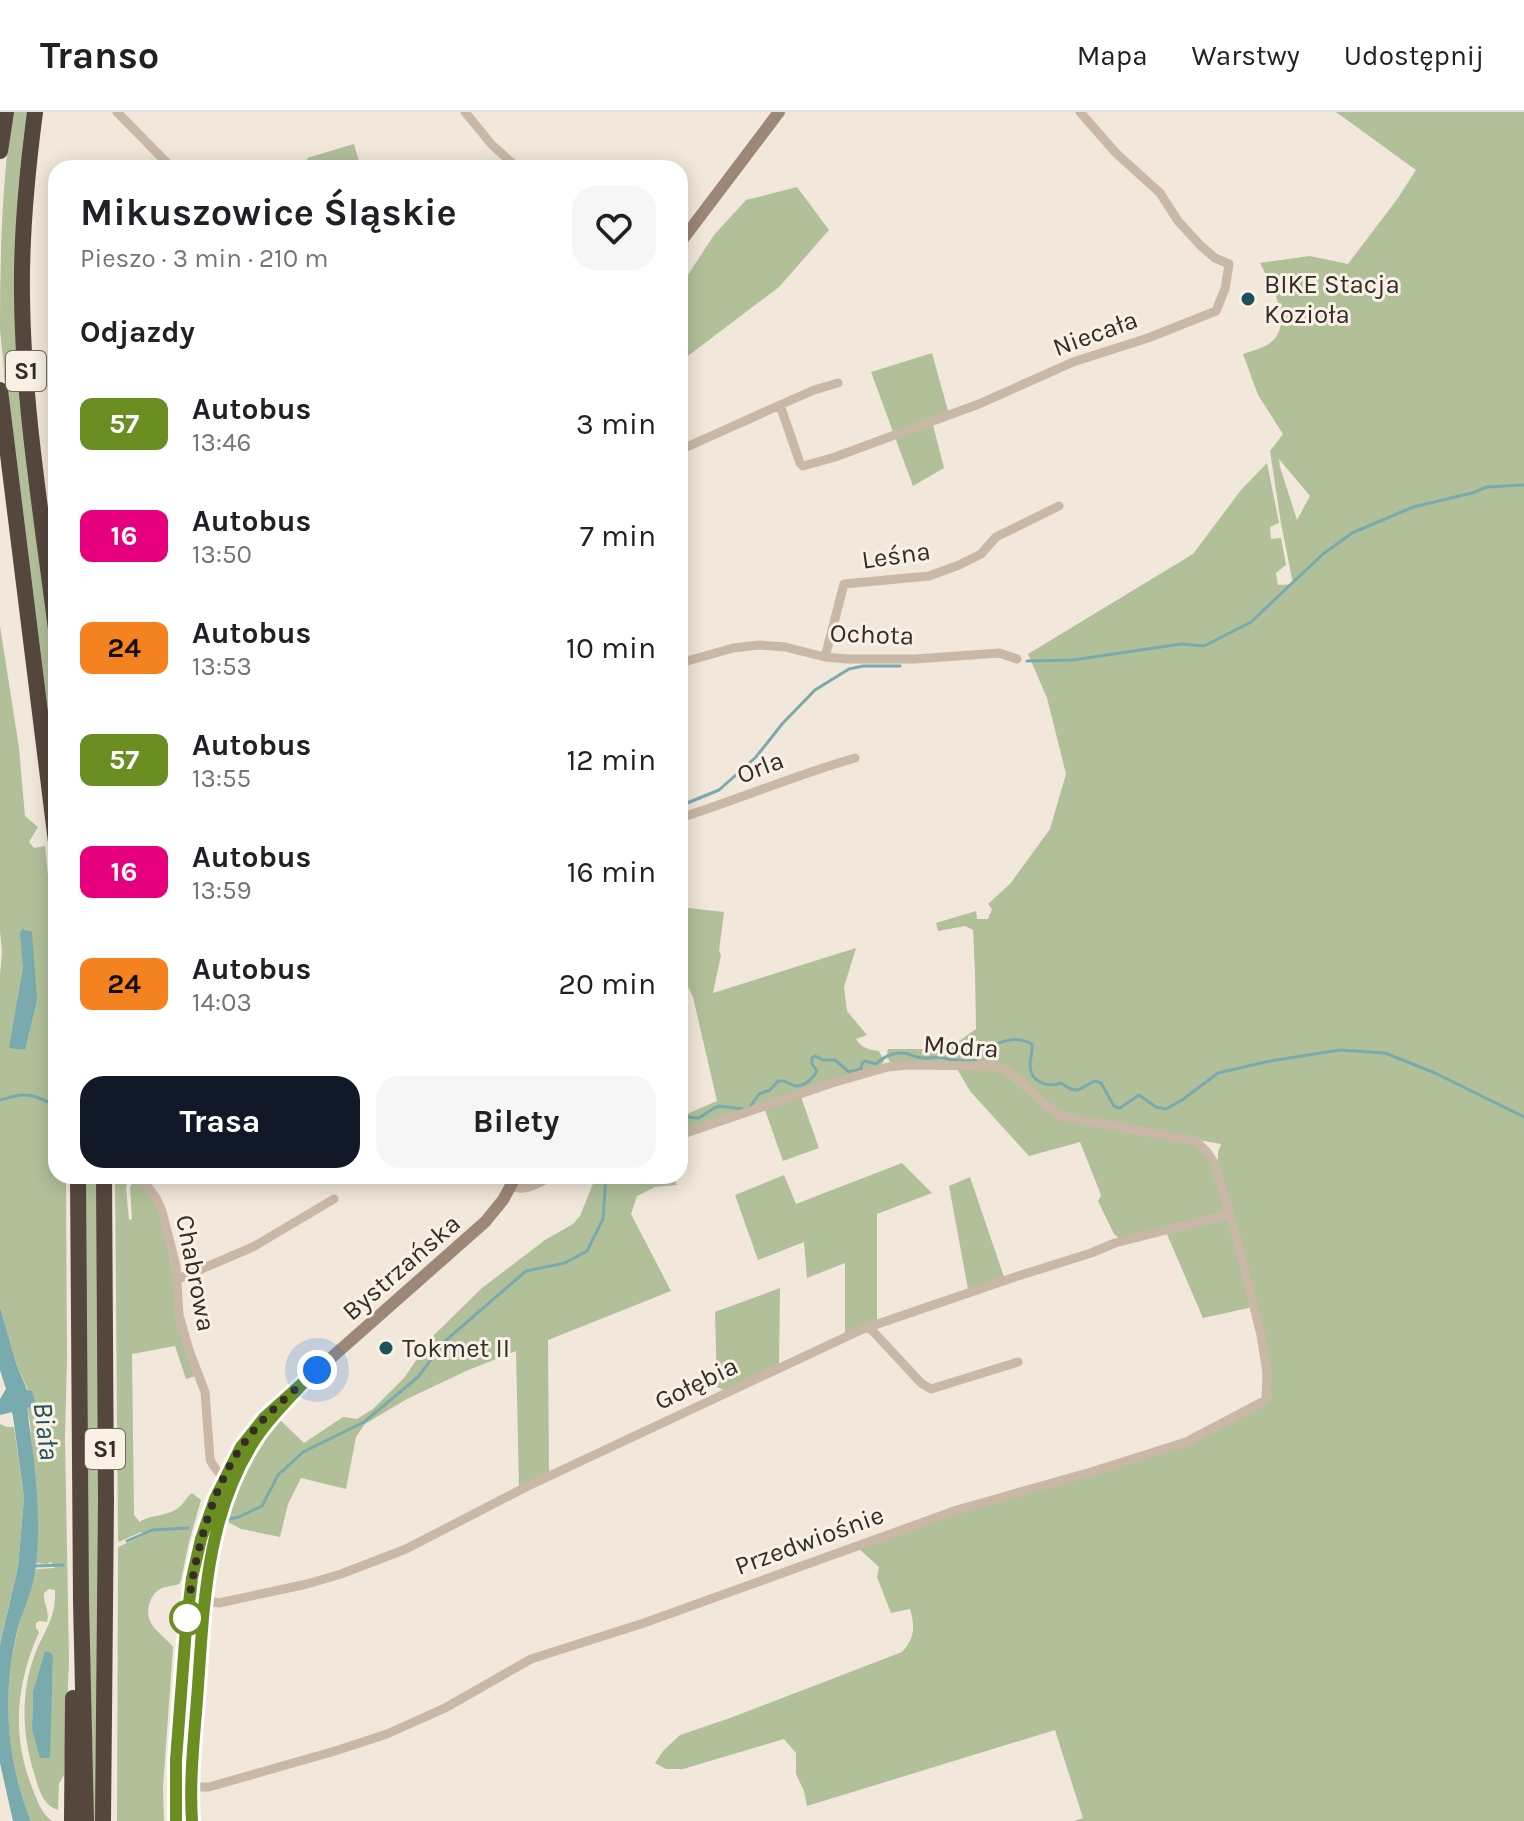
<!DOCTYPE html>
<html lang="pl">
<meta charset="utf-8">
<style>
body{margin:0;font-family:Karla,sans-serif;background:#f6f6f6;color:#202124;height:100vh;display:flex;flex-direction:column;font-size:30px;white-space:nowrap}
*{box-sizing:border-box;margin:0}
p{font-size:26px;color:#757577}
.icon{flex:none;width:44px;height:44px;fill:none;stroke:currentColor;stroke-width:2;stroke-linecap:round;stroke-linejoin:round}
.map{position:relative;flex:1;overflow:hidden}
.side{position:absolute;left:48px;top:48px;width:640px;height:1024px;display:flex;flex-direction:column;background:#fff;border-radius:24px;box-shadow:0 4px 20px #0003}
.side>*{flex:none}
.badge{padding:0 16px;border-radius:12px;font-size:28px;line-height:52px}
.you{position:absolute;width:40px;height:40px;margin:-20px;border:6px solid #fff;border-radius:50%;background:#1a73e8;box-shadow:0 0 0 12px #1a73e833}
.map>.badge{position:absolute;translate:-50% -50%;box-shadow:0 0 0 4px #fff}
h2{padding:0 32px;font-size:30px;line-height:72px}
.round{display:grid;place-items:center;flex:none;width:84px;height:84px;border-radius:24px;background:#f6f6f6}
.overview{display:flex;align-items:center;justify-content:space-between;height:136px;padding:0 32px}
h1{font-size:38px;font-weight:700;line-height:60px}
.cta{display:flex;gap:16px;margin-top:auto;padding:16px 32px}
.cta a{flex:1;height:92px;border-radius:24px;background:#111827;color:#fff;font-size:32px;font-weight:700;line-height:92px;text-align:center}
.cta a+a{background:#f6f6f6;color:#202124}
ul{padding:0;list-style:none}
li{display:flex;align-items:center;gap:24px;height:112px;padding:0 32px}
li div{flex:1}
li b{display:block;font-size:30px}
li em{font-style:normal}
li .badge{min-width:88px;font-weight:700;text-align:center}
header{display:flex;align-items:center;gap:48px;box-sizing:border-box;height:112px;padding:0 40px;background:#fff;border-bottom:2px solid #e0e0e0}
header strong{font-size:38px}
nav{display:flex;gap:44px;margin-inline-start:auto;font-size:28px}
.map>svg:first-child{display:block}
.green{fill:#b2c09a;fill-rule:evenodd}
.water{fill:#79aaae}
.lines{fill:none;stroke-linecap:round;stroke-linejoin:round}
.stream{stroke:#79aaae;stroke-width:3}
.minor{stroke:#c9b8a6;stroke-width:9}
.secondary{stroke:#9d8777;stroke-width:12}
.motorway{stroke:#56473e;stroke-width:16}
.line-casing{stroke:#fff;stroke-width:18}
.line{stroke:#6b8e23;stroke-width:12}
.walk{stroke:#352c27;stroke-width:8;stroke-dasharray:0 14.4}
.poi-dot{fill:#1d5157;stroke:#f9f1e6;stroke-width:3}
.stop-dot{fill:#fff;stroke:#6b8e23;stroke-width:4}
.labels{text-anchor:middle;stroke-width:6;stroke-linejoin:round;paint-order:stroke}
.shield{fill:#f9f1e6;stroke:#706760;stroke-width:2}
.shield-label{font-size:24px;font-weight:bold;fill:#352c27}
.poi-label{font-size:26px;fill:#352c27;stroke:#f9f1e6;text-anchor:start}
.street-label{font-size:26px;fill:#352c27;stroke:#f9f1e6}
.water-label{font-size:28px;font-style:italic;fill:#1d5157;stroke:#f9f1e6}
</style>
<header>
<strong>Transo</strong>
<nav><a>Mapa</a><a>Warstwy</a><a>Udostępnij</a></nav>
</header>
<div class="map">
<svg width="1524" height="1709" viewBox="0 0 1524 1709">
<rect width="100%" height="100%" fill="#f1e7da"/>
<path class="green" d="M12 0H30L28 332 56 563V643H51L4 264C4 249 1 232 0 216 0 143 2 72 12 0Z
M1336 0H1524V1709H1074L1083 1706 1055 1618 807 1694 804 1679 796 1662V1641L784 1627 683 1657H666L655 1651 663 1639 680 1623 730 1606 902 1540C915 1526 915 1514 910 1497L891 1501 877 1465 879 1455 857 1435 923 1411 1149 1344 1269 1288 1271 1284 1269 1275 1218 1049V1040L1221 1032 1065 1004 1002 952H892C888 949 886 941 888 937H948L976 917 975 861 973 818 965 814 938 819 936 811 976 799 977 807H988L992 797 988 792 1010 772 1050 717 1066 662 1047 586 1028 542 1193 442 1241 378 1267 351 1279 411 1270 415 1271 427 1281 426 1286 453 1276 461 1278 473 1293 472 1281 411 1270 339 1283 322 1258 283 1243 242C1251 239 1260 237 1267 233 1297 215 1271 173 1260 151L1310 144 1348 152 1398 86 1416 58ZM1279 347 1310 384 1297 408 1280 355Z
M354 32 361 56H310L307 46Z
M797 75 829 118 779 175 680 250V175L714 123 746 88Z
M932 241 948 299 933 313 944 356 913 374 871 260Z
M0 514 19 636 25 704 38 715 29 730 34 736 45 734 56 843V1064H66L67 1248 65 1325 69 1549 64 1663 59 1672 58 1698C43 1693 39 1678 35 1664 22 1624 20 1582 35 1542 45 1517 56 1507 55 1478L49 1477 44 1481C43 1493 50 1498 47 1510L39 1509 36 1511V1516L39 1520C16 1573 11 1623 33 1678 38 1690 41 1701 52 1709H31C10 1658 3 1601 12 1546 17 1515 27 1486 36 1457L55 1456 51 1450 47 1452 36 1451 37 1408 30 1309 26 1296 36 1292 28 1278 16 1251 0 1195V864L2 840 0 819ZM23 855 37 888 24 938 10 935ZM45 1540 53 1545 49 1646 32 1617 33 1579Z
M688 796 724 800 719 839 721 843 713 881 856 836 844 875 847 899 867 923 856 927C861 936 870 938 879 939L884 949 881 954 680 1021V1005L717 989 693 885 680 858Z
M957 957H1000L1045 997 1194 1031 1212 1052 1227 1099 1120 1127 1114 1122 1098 1089 1101 1083 1080 1030 1029 1044 970 979Z
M801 985 819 1036 783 1049 765 998Z
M902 1051 932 1081 877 1102V1209L845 1221V1151L807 1166 804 1130 758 1148 735 1083 784 1063 796 1092Z
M84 1064H98L100 1426 97 1709H92L86 1463Z
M115 1064H128L126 1076 129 1108 132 1107 130 1075 133 1070 148 1079 159 1099 196 1264 186 1267 175 1234 132 1242 134 1403 140 1410C150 1402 167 1405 178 1396 184 1392 186 1385 192 1381L201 1388 189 1430 181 1468 179 1472C173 1474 166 1474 160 1477 149 1484 145 1500 151 1511 155 1519 167 1527 173 1535L163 1676 164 1709H117L118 1435 144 1423 141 1420 119 1430 118 1428Z
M596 1064H673L677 1073 655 1075 637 1084 631 1102 671 1179 548 1228 549 1361 519 1376 516 1239 466 1259 407 1287 365 1312 356 1325 346 1377 301 1366 288 1392 280 1425 241 1417 226 1409C239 1371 255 1338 280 1308L304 1331 343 1305 357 1307 373 1297 404 1266 432 1225 482 1176 545 1128 573 1112 580 1104Z
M970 1065 1004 1165 968 1177 949 1074Z
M1227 1105 1253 1195 1203 1206 1166 1120Z
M780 1176 779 1253 724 1278 717 1275 715 1200Z
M0 1312 7 1315H14L24 1386 18 1455 0 1533Z
M189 1556H194L186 1652 187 1709H182L181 1661Z"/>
<path class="water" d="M22 817 32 820 37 888 25 938 9 936 23 855 20 821Z
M0 1195 16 1251 27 1278 32 1279 36 1293 27 1296C34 1347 42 1402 36 1454 34 1477 21 1501 16 1524 2 1586 7 1650 31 1709H13L0 1651V1533L18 1455 24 1386 13 1304 12 1300 0 1303V1287L6 1277 0 1258Z
M45 1539 51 1541 53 1545 50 1646H40L32 1617 33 1579Z"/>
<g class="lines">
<path class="stream" d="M1027 549 1073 548 1181 532 1204 534 1251 510 1323 442 1352 421 1413 395 1472 381 1487 375 1524 373
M680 694 719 678 756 645 783 611 815 578 849 557 863 554H900
M994 933C1009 927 1017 925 1032 932 1033 940 1030 945 1030 953 1030 970 1047 976 1061 971 1079 984 1079 976 1095 969L1101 971 1114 994 1120 996 1139 983 1156 995 1166 997 1182 988 1218 961 1270 949 1340 938 1385 941 1435 961 1524 1005
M0 988C13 985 22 980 36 985 43 987 48 991 56 993
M750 995 759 982 770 978 778 969H784L795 974C806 974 812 967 817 959L812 952V946L815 944 823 948H835L849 960 861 957 862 951 865 949 876 952C885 943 899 938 911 943 919 945 916 946 924 946 930 947 936 944 943 946 957 949 975 954 984 940
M680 1011 688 1005 699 1006 714 996 720 994 743 997
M229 1407 239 1405 262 1394 278 1363 303 1340 364 1310 418 1265 444 1230 526 1159 565 1151 587 1139 603 1107 606 1064
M127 1429 152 1418 188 1416
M35 1454 63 1453"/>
<path class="minor" d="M117 0 172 56
M465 0 492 33 518 56
M780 293 814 278 838 271
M680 338 780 293 800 351 803 354 835 345 979 292 1073 250 1148 226 1216 199 1225 177 1229 152 1215 146 1201 134 1178 109 1160 81 1116 41 1080 0
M825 545 844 472 929 464 959 453 981 442 996 425 1059 394
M680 551 733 536 759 533 785 535 825 545 847 547H915L999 541 1017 547
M680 706C739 687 796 663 855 646
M133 1064 149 1076 156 1086 162 1099 176 1154 179 1203 189 1238 205 1280 210 1347C214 1358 223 1363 227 1372
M511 1074C525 1081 539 1070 553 1064
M178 1167 253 1135 334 1087
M869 1215 921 1271 931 1277 1018 1250
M189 1485 219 1491 307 1472 341 1462 406 1437 528 1374 863 1217 1015 1165 1091 1141 1115 1131 1230 1102
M191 1675H209L335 1639 387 1622 445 1596 531 1547 644 1511 957 1398 1091 1360 1186 1330 1266 1288 1267 1261 1261 1223 1237 1127 1215 1052 1207 1040 1196 1029 1064 1005C1038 994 1019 959 995 954L908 953 888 955 832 971 680 1023"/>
<path class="secondary" d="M680 131 779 0
M176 1709V1648L186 1516 195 1449 215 1387 236 1344 248 1324 280 1291 485 1110 503 1088 516 1064
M192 1709C190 1666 195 1623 198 1580 204 1492 205 1408 254 1330"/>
<path class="motorway" d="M35 0C27 61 21 121 22 183 23 294 42 406 56 517
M0 39 6 0
M0 278 56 730
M78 1064 81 1489 86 1709
M72 1709 73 1586
M103 1709 106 1388 104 1064"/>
</g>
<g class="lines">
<g class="line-casing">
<path id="line" d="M176 1709V1648L186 1516 192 1466 201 1427 215 1387 241 1335 264 1306 304 1270C288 1288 270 1305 256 1326 207 1400 204 1488 198 1574 195 1619 189 1664 192 1709"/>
</g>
<use href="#line" class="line"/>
<path class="walk" d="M187 1506C193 1448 211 1374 247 1327 267 1300 293 1280 317 1258"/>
</g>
<g class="poi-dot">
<circle cx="1248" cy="187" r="8"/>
<circle cx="386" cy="1236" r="8"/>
</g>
<circle class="stop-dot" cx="187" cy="1506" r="16"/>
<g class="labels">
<g class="shield">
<rect x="6" y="239" width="40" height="40" rx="6"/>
<rect x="85" y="1317" width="40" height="40" rx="6"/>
</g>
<g class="shield-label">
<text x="26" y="267">S1</text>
<text x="105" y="1345">S1</text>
</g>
<g class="poi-label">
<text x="1264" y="181">BIKE Stacja<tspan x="1264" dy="30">Kozioła</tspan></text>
<text x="402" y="1245">Tokmet II</text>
</g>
<g class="street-label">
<text transform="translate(1095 221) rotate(-20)" y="9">Niecała</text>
<text transform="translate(896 443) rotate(-8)" y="9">Leśna</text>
<text transform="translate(872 522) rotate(2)" y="9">Ochota</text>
<text transform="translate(760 655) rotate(-21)" y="9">Orla</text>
<text transform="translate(961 934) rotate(4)" y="9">Modra</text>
<text transform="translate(401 1155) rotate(-41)" y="9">Bystrzańska</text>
<text transform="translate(196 1161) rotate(79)" y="9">Chabrowa</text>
<text transform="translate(696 1271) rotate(-26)" y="9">Gołębia</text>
<text transform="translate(809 1428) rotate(-20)" y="9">Przedwiośnie</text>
</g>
<g class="water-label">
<text transform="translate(47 1319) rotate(83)" y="10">Biała</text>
</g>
</g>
</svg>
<div class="you" style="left:317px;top:1258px"></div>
<section class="side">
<div class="overview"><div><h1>Mikuszowice Śląskie</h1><p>Pieszo · 3 min · 210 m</p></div><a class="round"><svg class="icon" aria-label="heart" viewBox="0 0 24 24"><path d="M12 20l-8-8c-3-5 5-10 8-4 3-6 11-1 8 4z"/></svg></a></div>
<h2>Odjazdy</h2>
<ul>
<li><span class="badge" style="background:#6b8e23;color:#fff">57</span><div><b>Autobus</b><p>13:46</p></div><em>3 min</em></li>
<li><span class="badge" style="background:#e6007e;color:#fff">16</span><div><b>Autobus</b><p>13:50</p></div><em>7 min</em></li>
<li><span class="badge" style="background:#f58220;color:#111">24</span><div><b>Autobus</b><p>13:53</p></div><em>10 min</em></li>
<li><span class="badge" style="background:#6b8e23;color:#fff">57</span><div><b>Autobus</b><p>13:55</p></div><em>12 min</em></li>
<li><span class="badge" style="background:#e6007e;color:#fff">16</span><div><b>Autobus</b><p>13:59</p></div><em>16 min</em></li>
<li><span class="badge" style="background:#f58220;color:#111">24</span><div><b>Autobus</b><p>14:03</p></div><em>20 min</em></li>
</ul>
<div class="cta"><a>Trasa</a><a>Bilety</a></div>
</section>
</div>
